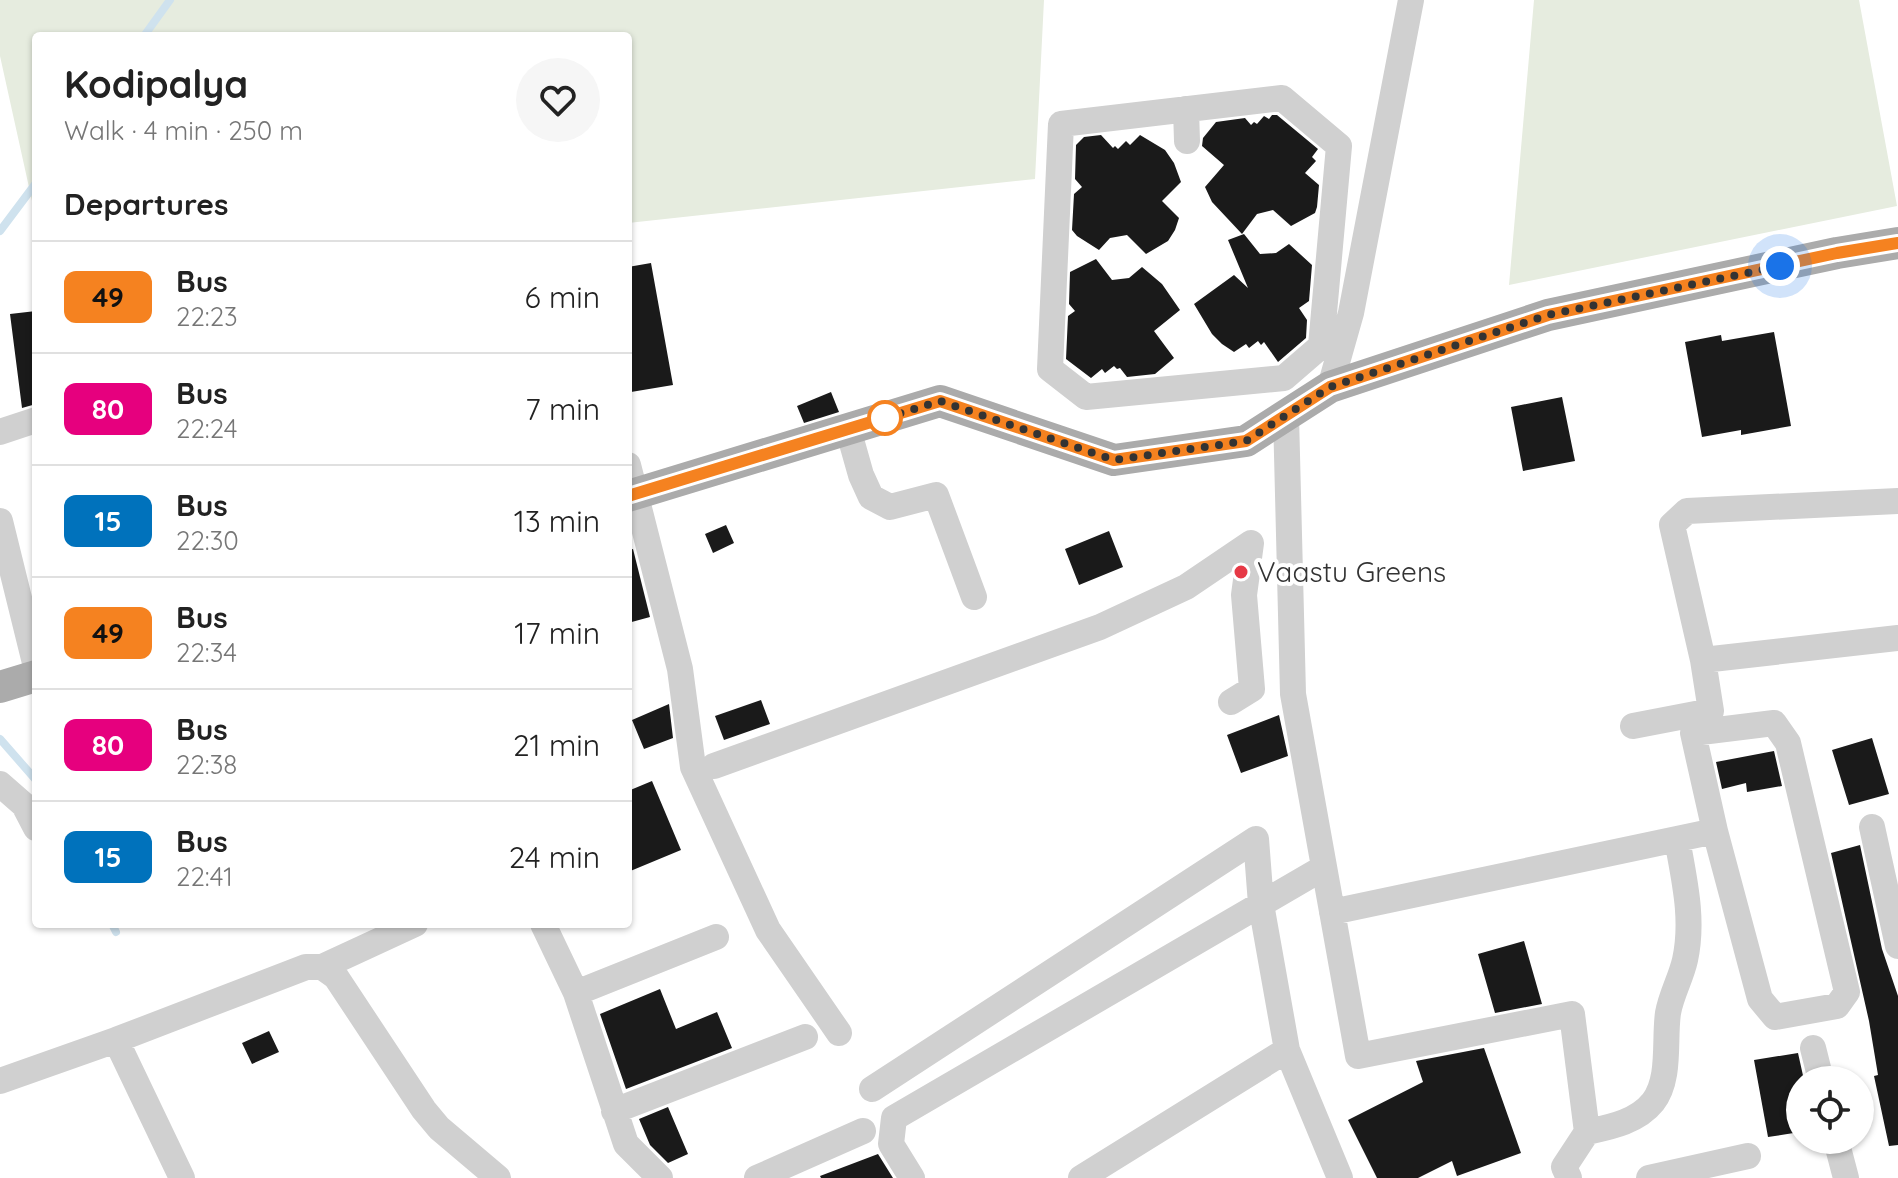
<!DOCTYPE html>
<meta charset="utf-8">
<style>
body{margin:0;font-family:Quicksand,sans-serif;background:#f6f6f6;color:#222;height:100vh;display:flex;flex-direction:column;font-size:30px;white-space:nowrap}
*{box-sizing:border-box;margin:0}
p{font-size:26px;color:#767676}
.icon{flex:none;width:44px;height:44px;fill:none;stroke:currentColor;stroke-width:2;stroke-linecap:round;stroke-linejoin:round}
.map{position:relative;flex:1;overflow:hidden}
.details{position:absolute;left:32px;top:32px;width:600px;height:896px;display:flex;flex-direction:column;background:#fff;border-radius:8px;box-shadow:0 2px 6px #0004}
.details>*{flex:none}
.badge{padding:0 16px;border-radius:12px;font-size:28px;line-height:52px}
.buttons{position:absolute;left:1786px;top:1066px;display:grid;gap:16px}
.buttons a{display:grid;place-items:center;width:88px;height:88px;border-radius:50%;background:#fff;box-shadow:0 2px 6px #0004;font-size:40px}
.you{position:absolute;width:40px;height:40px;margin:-20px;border:6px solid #fff;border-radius:50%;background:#1a73e8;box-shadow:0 0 0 12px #1a73e833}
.map>.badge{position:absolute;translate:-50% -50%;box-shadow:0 0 0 4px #fff}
h2{padding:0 32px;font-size:30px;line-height:72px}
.round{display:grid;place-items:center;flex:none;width:84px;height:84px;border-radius:42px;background:#f6f6f6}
.summary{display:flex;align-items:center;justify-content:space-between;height:136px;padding:0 32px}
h1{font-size:38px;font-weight:700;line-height:60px}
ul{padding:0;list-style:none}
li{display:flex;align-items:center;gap:24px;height:112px;padding:0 32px;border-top:2px solid #e0e0e0}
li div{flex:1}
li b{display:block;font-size:30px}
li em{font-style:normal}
li .badge{min-width:88px;font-weight:700;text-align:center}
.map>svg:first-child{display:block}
.green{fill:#e6ecdf}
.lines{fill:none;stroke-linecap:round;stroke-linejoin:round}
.stream{stroke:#cfe2ee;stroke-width:8}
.building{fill:#1a1a1a}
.minor{stroke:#d0d0d0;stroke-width:26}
.major{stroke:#ababab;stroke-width:32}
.line-casing{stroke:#fff;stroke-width:18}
.line{stroke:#f58220;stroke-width:12}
.walk{stroke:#333;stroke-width:8;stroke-dasharray:0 14.4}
.stop-dot{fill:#fff;stroke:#f58220;stroke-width:4}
.poi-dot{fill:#e63946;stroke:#fff;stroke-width:3}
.labels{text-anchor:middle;stroke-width:8;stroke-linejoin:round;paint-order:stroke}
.poi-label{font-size:28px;fill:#333;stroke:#fff;text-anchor:start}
</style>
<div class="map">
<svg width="1898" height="1178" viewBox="0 0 1898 1178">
<rect width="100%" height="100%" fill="#fff"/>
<path class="green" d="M0 0H1044L1035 179 628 223V36H36V219L0 56Z
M1534 0H1859L1897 206 1509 285Z"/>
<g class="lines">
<path class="stream" d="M144 36 170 0
M0 231 36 183
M0 739 36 780
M112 924 116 932"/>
</g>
<path class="building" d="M1272 115H1277L1318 149 1312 157 1316 161 1305 173 1319 185 1317 207 1315 213 1291 226 1273 210 1257 214 1242 234 1212 202 1205 187 1224 165 1202 146 1203 138 1216 122 1245 118 1251 125 1254 122 1257 124 1264 116 1269 119Z
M1101 135 1113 148 1115 146 1118 149 1126 141 1130 145 1140 135 1165 150 1174 163 1181 182 1162 201 1179 218 1175 230 1168 241 1146 254 1127 235 1110 238 1099 250 1077 236 1072 230 1074 194 1082 187 1075 179 1076 145 1084 137Z
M1244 234 1260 254 1276 253 1289 244 1312 265 1309 301 1299 308 1307 320 1306 338 1278 362 1264 342 1261 345 1258 341 1249 348 1246 344 1234 352 1222 344 1212 334 1194 304 1234 275 1248 288 1228 240Z
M1096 259 1112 280 1129 278 1142 267 1162 284 1180 310 1154 331 1174 358 1155 374 1127 377 1120 368 1117 369 1114 366 1105 373 1102 369 1091 378 1066 359 1068 316 1075 311 1069 304 1070 272Z
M651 263 673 385 631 392 628 375V267Z
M36 311V404L22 408 10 314Z
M1774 332 1791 426 1741 435V430L1702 437 1685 342 1721 335 1722 341Z
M831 392 839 412 804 423 797 406Z
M1562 397 1575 461 1523 471 1511 407Z
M726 525 734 543 713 553 705 534Z
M1109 531 1123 567 1079 585 1065 549Z
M633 549 650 617 628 623V550Z
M761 700 770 724 724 740 715 716Z
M669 704 673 738 644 749 632 720Z
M1279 715 1288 756 1241 773 1227 735Z
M1872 738 1889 794 1849 805 1832 750Z
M1774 751 1782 786 1747 792 1746 783 1722 789 1716 762Z
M652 781 681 850 628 872V791Z
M1860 845 1882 949 1898 996V1145L1889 1146 1874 1076 1878 1075 1869 1021 1831 853Z
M1524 941 1542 1004 1495 1013 1478 954Z
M660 989 676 1029 717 1012 732 1048 626 1089 600 1014Z
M269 1031 279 1052 252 1064 242 1043Z
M1484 1048 1521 1153 1457 1176 1452 1161 1418 1178H1377L1348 1120 1423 1082 1416 1061Z
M1798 1053 1804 1080H1800V1132L1768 1137 1754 1060Z
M668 1107 688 1154 668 1163 650 1145 639 1119Z
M878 1154 893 1178H821L820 1176Z"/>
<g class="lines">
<path class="minor" d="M1282 98 1339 146 1321 346 1284 378 1086 397 1050 369 1061 124Z
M1186 109 1187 141
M1330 387 1351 313 1411 0
M1286 415 1293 694 1358 1056 1572 1014 1587 1132 1564 1167 1569 1178
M848 429 861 475 871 497 890 507 936 495 974 597
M0 432 36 420
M628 465 680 669 693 767 768 930 839 1033
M0 521 36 667
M1703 660 1898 638
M1774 723 1788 743 1847 992 1837 1006 1775 1017 1760 999 1715 831 1693 733Z
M1633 726 1711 711 1703 660 1672 525 1687 511 1898 501
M714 766 1100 627 1186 587 1251 543 1244 595 1252 689 1231 702
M0 784 24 805 36 828
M1872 827 1898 946
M1332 912 1715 831
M543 924 576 993 626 1144 660 1178
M322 967 415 924
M576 993 716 937
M116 1040 182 1178
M1813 1048 1821 1080
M0 1081 116 1040 306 967H322L336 977 424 1110 439 1128 498 1178
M872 1089 1256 839 1261 904 1287 1050 1340 1178
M614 1111 805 1037
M1587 1132C1610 1127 1637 1122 1653 1102 1671 1079 1664 1040 1668 1013 1671 995 1681 978 1685 960 1694 919 1684 879 1677 839
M1836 1140 1846 1178
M757 1178 863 1131
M912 1178 891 1144 894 1118 1323 868
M1081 1178 1287 1050
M1649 1178 1748 1156"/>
<path class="major" d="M628 496 940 401 1114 460 1246 441 1330 387 1548 315 1837 253 1898 243
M0 687 36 676"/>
</g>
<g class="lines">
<g class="line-casing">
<path id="line" d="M628 496 940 401 1114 460 1246 441 1330 387 1548 315 1837 253 1898 243"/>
</g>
<use href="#line" class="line"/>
<path class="walk" d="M885 418 879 420 940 401 1114 460 1246 441 1330 387 1548 315 1780 266"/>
</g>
<circle class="stop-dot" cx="885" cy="418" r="16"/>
<circle class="poi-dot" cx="1241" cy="572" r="8"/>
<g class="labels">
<g class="poi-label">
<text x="1257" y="582">Vaastu Greens</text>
</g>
</g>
</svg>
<div class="buttons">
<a><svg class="icon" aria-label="locate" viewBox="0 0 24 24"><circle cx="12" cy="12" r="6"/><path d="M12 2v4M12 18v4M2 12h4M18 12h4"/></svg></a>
</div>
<div class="you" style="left:1780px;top:266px"></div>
<section class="details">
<div class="summary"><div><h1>Kodipalya</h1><p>Walk · 4 min · 250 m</p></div><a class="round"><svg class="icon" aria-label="heart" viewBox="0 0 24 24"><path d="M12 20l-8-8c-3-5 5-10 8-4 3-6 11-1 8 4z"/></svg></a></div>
<h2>Departures</h2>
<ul>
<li><span class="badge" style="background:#f58220;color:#111">49</span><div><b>Bus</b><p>22:23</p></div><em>6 min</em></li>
<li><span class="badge" style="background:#e6007e;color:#fff">80</span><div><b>Bus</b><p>22:24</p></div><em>7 min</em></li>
<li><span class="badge" style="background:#0072bc;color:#fff">15</span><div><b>Bus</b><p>22:30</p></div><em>13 min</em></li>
<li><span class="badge" style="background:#f58220;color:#111">49</span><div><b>Bus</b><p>22:34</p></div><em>17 min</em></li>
<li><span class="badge" style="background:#e6007e;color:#fff">80</span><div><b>Bus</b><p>22:38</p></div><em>21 min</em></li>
<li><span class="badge" style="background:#0072bc;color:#fff">15</span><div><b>Bus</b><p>22:41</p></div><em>24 min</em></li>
</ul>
</section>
</div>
